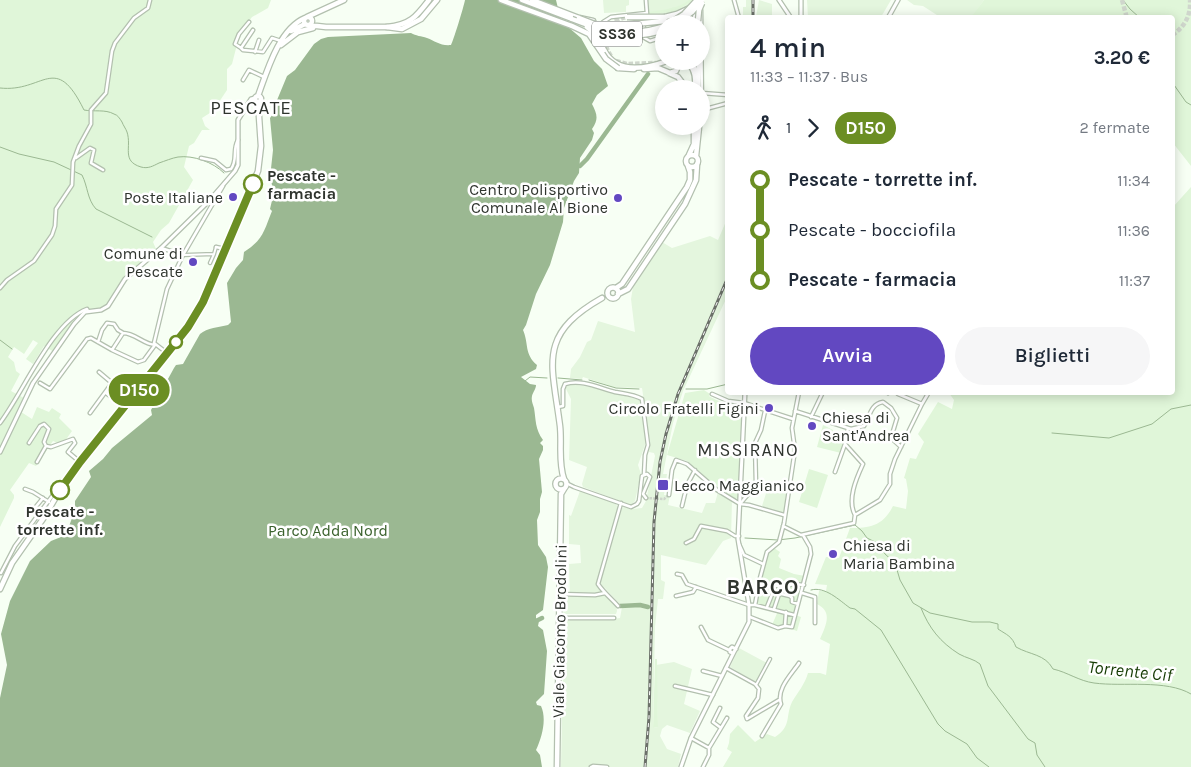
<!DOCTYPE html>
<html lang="it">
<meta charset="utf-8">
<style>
body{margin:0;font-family:Karla,sans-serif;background:#f6f6f7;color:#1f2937;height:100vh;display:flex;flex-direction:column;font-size:19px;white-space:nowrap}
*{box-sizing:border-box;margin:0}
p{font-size:16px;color:#747a83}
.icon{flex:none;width:28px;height:28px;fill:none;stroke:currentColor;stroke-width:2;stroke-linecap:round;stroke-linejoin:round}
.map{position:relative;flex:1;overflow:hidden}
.drawer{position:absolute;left:725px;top:15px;width:450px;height:380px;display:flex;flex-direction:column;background:#fff;border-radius:5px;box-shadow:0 2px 12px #0003}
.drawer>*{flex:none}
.badge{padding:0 10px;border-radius:16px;font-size:18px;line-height:32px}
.tools{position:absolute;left:655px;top:15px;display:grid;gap:10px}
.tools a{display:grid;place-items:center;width:55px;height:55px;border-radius:50%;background:#fff;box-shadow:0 2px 12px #0003;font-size:25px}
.map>.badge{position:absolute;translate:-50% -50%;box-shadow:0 0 0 2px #fff}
.legs{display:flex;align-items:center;gap:8px;height:55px;padding:0 25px;font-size:16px}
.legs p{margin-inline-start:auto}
.head{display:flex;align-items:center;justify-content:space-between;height:85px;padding:0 25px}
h1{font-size:28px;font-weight:600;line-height:38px}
.primary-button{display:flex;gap:10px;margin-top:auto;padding:10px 25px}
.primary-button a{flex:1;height:58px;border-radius:30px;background:#6248c1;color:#fff;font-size:20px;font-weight:600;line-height:58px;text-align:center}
.primary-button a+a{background:#f6f6f7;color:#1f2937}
ul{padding:0 25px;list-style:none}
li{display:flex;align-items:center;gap:18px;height:50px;font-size:19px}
li i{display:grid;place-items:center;width:8px;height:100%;margin:0 6px;background:currentColor}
li i::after{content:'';width:12px;height:12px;margin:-6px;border:4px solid;border-radius:50%;background:#fff}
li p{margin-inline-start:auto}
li:first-child i{background:linear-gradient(#0000 50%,currentColor 0)}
li:last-child i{background:linear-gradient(currentColor 50%,#0000 0)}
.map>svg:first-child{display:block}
.built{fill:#e4f6de}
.green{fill:#e0f6d9}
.water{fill:#9bb892}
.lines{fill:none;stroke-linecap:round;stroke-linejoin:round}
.stream{stroke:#9bb892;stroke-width:1}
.river{stroke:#9bb892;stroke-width:4.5}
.minor-tunnel{stroke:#cfd6cc;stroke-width:2.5;stroke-dasharray:2.5 1;stroke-linecap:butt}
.trunk-tunnel{stroke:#cfd6cc;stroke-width:4.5;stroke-dasharray:4.5 2;stroke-linecap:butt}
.pedestrian-casing{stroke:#b3c0af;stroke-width:4.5}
.minor-casing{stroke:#b3c0af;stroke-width:5}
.tertiary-casing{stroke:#b3c0af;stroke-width:5.5}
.secondary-casing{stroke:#b3c0af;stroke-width:5.5}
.primary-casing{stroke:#b3c0af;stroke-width:7}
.trunk-casing{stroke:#b3c0af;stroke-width:7}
.pedestrian{stroke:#fff;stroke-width:2}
.minor{stroke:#fff;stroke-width:2.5}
.tertiary{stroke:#fff;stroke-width:3}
.secondary{stroke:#fff;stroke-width:3}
.primary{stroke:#fff;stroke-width:4.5}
.trunk{stroke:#fff;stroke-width:4.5}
.rail-casing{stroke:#6b7069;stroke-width:3}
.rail{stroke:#fff;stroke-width:1;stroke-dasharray:4;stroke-linecap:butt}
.primary-bridge-casing{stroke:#b3c0af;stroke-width:7;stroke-linecap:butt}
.trunk-bridge-casing{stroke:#b3c0af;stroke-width:7;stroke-linecap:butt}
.primary-bridge{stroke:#fff;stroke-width:4.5}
.trunk-bridge{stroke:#fff;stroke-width:4.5}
.line-1-casing{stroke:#fff;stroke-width:11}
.line-1{stroke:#6b8e23;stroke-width:8}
.stop-1-dot{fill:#fff;stroke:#6b8e23;stroke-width:2.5}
.poi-dot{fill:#6248c1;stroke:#fff;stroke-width:2}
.labels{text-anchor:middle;stroke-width:5;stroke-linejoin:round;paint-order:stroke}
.shield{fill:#fff;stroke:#6d716d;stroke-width:1}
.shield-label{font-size:15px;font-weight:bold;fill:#2f342e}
.stop-label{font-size:16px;font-weight:bold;fill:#2f342e;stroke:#fff;text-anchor:start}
.poi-label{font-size:16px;fill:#2f342e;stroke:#fff;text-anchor:end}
.park-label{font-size:16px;fill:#3b622d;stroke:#fff}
.street-label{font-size:16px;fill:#2f342e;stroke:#fff}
.neighbourhood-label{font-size:18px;letter-spacing:1px;fill:#2f342e;stroke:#fff}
.water-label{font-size:18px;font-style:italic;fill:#163c04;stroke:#fff}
.quarter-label{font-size:19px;letter-spacing:1px;fill:#2f342e;stroke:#fff}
.district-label{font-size:21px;font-weight:bold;letter-spacing:1px;fill:#2f342e;stroke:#fff}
</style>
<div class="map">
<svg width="1191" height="767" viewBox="0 0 1191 767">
<rect width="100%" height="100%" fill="#f7fff4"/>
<path class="built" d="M603 0H629V5L626 6V12L604 13Z
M647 0H694L684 8 674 12 664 14H649Z
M746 0H754V17H743V7H746Z
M759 0 772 4V17H756Z
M807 0H891L881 17 808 18Z
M907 0H984L971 18 940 17 923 6 914 5Z
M727 219V297L683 391 673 423 663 474H667L664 495H670L668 505 702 513 706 503H715L718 492 732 501 731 538 723 541 706 565 661 555V580L665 582 663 599H658L655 627 653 728 658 727 656 665 674 662 692 669 684 704 700 711 690 733 667 725 662 729 660 736 667 749 681 754 678 767H561L564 620H607L620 618 622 607H646V605L640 603 620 604 600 583 621 509 625 506 632 509 642 508 646 501 655 456 654 453 649 452 650 443 642 388 614 387 583 377 582 379 570 378 571 369 580 357 587 342 591 340 598 321 635 332 631 299 633 287 662 242 672 248 710 236 718 240Z
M570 384 597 388 640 400 646 442 638 465 641 474 635 501 631 505 583 487 582 484 587 467 569 460 571 399 566 389V385Z
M770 481 787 482 784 513H780L762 506Z
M580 491 614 502 618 507 597 582 616 605 617 611 616 614H563L562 596 570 597 569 564 581 563 580 545 569 544V515L571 516Z
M739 648 767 663 756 682 730 667Z"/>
<path class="green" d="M0 0H271L268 8 252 17 240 33 232 64 227 69V90L213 111 202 118 205 126 210 130H202L194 143 189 146 184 167 193 180 169 223 161 230 153 242 156 249 137 267 105 309C76 313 70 330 54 352L44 346 33 364 26 359 38 343 33 340 24 354 14 347 8 357 14 362 16 371 20 374 11 391 24 398 18 410 32 419 37 407 49 412 52 408 61 414 59 418 72 431 62 445 53 441 36 466 29 463 10 490 14 495V498L0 527Z
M689 0H693L674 12 649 14V12C662 10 680 8 689 0Z
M984 0H1191V166L1173 143 1172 18 971 17Z
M1191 187V767H723L732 752 727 749 729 743 730 734 738 725 755 742 767 734 775 737C792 726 785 717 792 702 798 692 805 684 808 673H820L826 675 830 644 820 639C826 625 833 612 817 604L819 591H826L827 585 815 584 826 557 839 558 850 528C870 528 883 526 893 506L906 509 908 491 906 479 904 478 910 458 916 459 924 442 918 434 938 402 952 409 954 400 949 393 1172 392 1173 207Z
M704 390 710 394 709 396C722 404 732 403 742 415L739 498 735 499 718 488 687 461 667 455 685 393Z
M823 425 833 430V432L846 435 841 453 817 447Z
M809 469 828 475 817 508 799 502Z
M774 548 780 552 778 556 781 559 779 568 794 574 805 576 801 600 795 615 801 617 797 631 783 626 772 625 778 611 756 605 764 558Z
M655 659H657L658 727 653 728Z"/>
<path class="water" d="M465 0H556L561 21 581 38 594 61 602 69 608 86 597 95 592 104C597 114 599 119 592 129L594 133 592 140 580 158 579 173 574 181 564 208 563 222 550 265 536 294 526 325 523 330C529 344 524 354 537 365L536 369 521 377 530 384 536 385C536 389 533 392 532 396 531 401 533 404 534 408 536 420 535 429 543 440L540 443 543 446V450L539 459 542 492 540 499V512L537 520 538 545 546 557 548 567 543 610 536 615V618L539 621 538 626 543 630 547 651 544 694 536 702 537 705 541 706C547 719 542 737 536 750L540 755 542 767H0V698L7 665 1 634 10 601 30 561 51 541 61 537 68 529 75 510V501L91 477 89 471 103 459 112 448 152 415 151 410 174 368 176 365 183 364 200 334C207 328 219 327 228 325L231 322 227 283 236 268 243 260 244 252C263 240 264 231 272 211L270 209 274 192 270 178 273 150 270 118 276 110 275 105 287 76 295 70 314 44 321 39 328 37 411 33C416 36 421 36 427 38 435 41 440 46 451 45 453 42 464 6 465 0Z"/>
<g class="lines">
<path class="stream" d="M1123 0 1130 9 1140 18
M1172 82 1186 102 1191 105
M0 88C44 93 55 51 84 110 94 112 105 109 114 114 118 115 120 119 122 122 123 125 126 129 127 132 132 147 121 161 141 167 148 169 153 166 159 163 165 161 172 158 178 157 193 155 213 162 224 173
M0 147 19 154 54 162 82 175C88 187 87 199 96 209L152 237
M0 340 12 349
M558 378 582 380
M589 380 616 388 639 389
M525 381 530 377 547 378
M686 389H707L728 384
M1052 433 1109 438 1152 424 1171 409 1191 405
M745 538 778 540 795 538 855 525 862 531 867 538 879 544 885 554 895 563 900 580 913 603 930 613 972 622H990L998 624V629C1007 635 1012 636 1016 647 1030 655 1045 654 1053 669 1067 672 1079 681 1094 683 1123 687 1166 679 1191 694
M811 590C825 586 839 600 850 608L855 609 881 630 938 724 945 731 967 744 977 758 989 767
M921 608C929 628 940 642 959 654 966 658 974 659 980 664L988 686 1028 739 1035 743 1037 755 1045 767"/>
<path class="river" d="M580 166 587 159 648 74
M620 606 640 605 648 607
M538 620 542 618"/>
<path class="minor-tunnel" d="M646 498 664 499 669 495"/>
<path class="trunk-tunnel" d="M1122 0 1127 18
M1172 35C1185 27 1191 15 1190 0
M611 56C599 40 607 20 627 17
M616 61 627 64 656 63"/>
<g class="pedestrian-casing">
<path id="pedestrian" d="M184 255 214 254 216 247
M210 263 214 254
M756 685 770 659"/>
</g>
<g class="minor-casing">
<path id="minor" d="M734 0 739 18
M701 10 702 110 728 103
M603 22 611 17 647 13
M643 29 647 14 646 0
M253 30 241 48 243 50 263 52 272 38 281 41
M643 37 650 41 663 37
M241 48 235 44 239 34 249 22
M255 52 259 40
M243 80 249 70 264 77
M702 93 728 95
M76 158 90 148 94 150 91 163 103 170
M201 158 215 161 226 170 231 169C238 160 232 150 238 140
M216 247 225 249
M161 248 183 255
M0 288 7 280 34 261 52 235 55 226 56 209 72 185 73 162 79 146 91 124V110L106 93 112 51 115 43 134 18 148 8 150 0
M98 342 102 330 107 323 114 324 118 330 123 333
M167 353 154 343 167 289 183 255 223 186
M40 383 50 389 87 339 91 338 112 350 138 362 144 360 155 345C143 344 135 333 123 333L112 350
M887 392 888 393
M106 393 125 407
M712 394 728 401 744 403 793 419
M898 394 922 404 929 392
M558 407 563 406V389L565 384C582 379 599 388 615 392 625 394 633 394 642 399L648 445 645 455 644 475
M795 411 851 429 864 426C870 417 870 404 883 402L891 408 897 418 891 438 901 447
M90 413 112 383 99 372
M811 417 823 392
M0 423C23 393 52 322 87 309L88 311
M848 428 845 444 863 464C856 479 847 500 855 515
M29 443 40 426 44 424 49 429 44 442 46 446 51 447 73 439 75 443 68 452 80 462
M37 462 46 446
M835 472 845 444
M566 483 574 487 631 507 637 504 639 501 642 476 647 474 650 477 643 494 646 498
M25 489 33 492 49 502
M669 495 672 470 676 460 687 464 717 490 740 504 749 505 784 515
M740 504 756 485 755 443 761 430 765 411
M682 506 687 485 695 470
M30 507 34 509 43 498
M783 526 801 535 854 523 855 515 880 500 890 484V474L895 459 922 404
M686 543 694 539 701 526 727 531 735 536H739
M739 544 744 555 763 564
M1 573 15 546 53 495
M677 574 682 575 687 584 749 605H755L760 578 767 552 779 542 784 523 795 450 792 428 799 392
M759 583 784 587 793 584 804 585
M802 593 815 597V623
M559 594 595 595 605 593
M676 596 693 592 696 587
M755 605 794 615
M618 606C611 598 604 593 598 584L621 503
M767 607 773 592 790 596 792 598V602L798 604
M774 609 779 594
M750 617 778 628 785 626 792 627 811 554 810 547 803 535
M559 618H614
M785 626 786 612
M701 627 708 640 729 650
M726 668 755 684 759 689 758 698 746 716 747 719 779 700
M703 671 722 676
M675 686 713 695
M720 708 713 722 721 728
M762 736 781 704C776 689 791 675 799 663
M691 738 709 748 727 718
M591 767 593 766 607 767
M703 767 709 755V748"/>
</g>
<g class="tertiary-casing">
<path id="tertiary" d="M801 0V18"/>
</g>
<g class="secondary-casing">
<path id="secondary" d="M779 0 791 18
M888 18 898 0
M694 24 695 11
M0 452 33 383 74 324 85 312 101 310 108 306 125 279 161 248 209 201 235 171 238 165V120L251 99 255 98
M733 653 730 652V649L732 647 736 649
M681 767 691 738 749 622V605L738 539 745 392"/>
</g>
<g class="primary-casing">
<path id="primary" d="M501 0 572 26
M307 17 344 0
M304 21a4 4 0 1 1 8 0a4 4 0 1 1-8 0Z
M685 19 692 24
M308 25 326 27H387L402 29 421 19 437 0
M291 31 305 24
M663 37 664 36
M281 45 298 32 313 28
M685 62C695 66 696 79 695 89
M618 68 634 69
M644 69 658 68 670 73 676 71 678 66
M669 73 678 77 687 89
M255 99a3 3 0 1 1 6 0a3 3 0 1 1-6 0Z
M258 96C267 71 279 29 305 18
M701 115 702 110
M686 161a6 6 0 1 1 12 0a6 6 0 1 1-12 0Z
M689 155 694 144V126
M696 156 699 127
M607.5 293a5.5 5.5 0 1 1 11 0a5.5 5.5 0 1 1-11 0Z
M616 288 622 284 687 187 690 180V172L688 166
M618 294 628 289 685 204 696 180 697 164
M555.5 484a5.5 5.5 0 1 1 11 0a5.5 5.5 0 1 1-11 0Z
M564 479C558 462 562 444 560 426 552 363 537 335 602 298
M0 589 12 563 45 516 60 490 188 327 203 302 258 171 261 146 258 102
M557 767 561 494 564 489"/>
</g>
<g class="trunk-casing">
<path id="trunk" d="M522 0 572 19
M532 0 579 18 593 21
M665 17 677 14 690 8
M387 27C410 25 416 17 429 0
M604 50C616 74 645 69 667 61
M691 61 697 75
M698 89 699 61
M698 126V131"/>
</g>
<use href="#pedestrian" class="pedestrian"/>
<use href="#minor" class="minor"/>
<use href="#tertiary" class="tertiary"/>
<use href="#secondary" class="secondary"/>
<use href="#primary" class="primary"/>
<use href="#trunk" class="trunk"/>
<g class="rail-casing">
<path id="rail" d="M753 0V18
M645 767 649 717 654 522 660 462 666 434 678 394 728 277"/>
</g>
<use href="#rail" class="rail"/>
<g class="primary-bridge-casing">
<path id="primary-bridge" d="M572 26 589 34 606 59 618 68"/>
</g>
<g class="trunk-bridge-casing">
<path id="trunk-bridge" d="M627 17H665
M579 18C608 30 634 37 664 26
M572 19C603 31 631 42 664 30
M698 21 699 10 702 3
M669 24 684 14 697 0
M676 24 692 12 702 0
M607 25 614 26 665 21
M587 27 596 35 604 50"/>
</g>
<use href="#primary-bridge" class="primary-bridge"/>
<use href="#trunk-bridge" class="trunk-bridge"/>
</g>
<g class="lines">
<g class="line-1-casing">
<path id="line-1" d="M60 490 80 462 188 327 203 302 253 184"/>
</g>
<use href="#line-1" class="line-1"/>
</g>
<g class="stop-1-dot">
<circle cx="253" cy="184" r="9"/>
<circle cx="176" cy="342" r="6"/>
<circle cx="60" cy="490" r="9"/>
</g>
<g class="poi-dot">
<circle cx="233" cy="197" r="5"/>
<circle cx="618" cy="198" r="5"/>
<circle cx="193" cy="262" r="5"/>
<circle cx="769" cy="408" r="5"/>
<circle cx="812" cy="426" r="5"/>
<rect x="657" y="479" width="12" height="12" rx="2.5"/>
<circle cx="833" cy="554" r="5"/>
</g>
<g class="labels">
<rect class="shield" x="592" y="21.5" width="50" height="25" rx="4"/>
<g class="shield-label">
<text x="617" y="39">SS36</text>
</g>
<g class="stop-label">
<text x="267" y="181">Pescate -<tspan x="267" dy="18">farmacia</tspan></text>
<text x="60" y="517" text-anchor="middle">Pescate -<tspan x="60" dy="18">torrette inf.</tspan></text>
</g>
<g class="poi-label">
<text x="608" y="195">Centro Polisportivo<tspan x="608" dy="18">Comunale Al Bione</tspan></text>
<text x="223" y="203">Poste Italiane</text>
<text x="183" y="259">Comune di<tspan x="183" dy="18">Pescate</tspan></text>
<text x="759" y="414">Circolo Fratelli Figini</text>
<text x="822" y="423" text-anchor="start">Chiesa di<tspan x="822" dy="18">Sant'Andrea</tspan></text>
<text x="674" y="491" text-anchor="start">Lecco Maggianico</text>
<text x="843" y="551" text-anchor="start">Chiesa di<tspan x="843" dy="18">Maria Bambina</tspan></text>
</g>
<g class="park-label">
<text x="328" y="536">Parco Adda Nord</text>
</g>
<g class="street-label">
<text transform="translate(559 631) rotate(-89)" y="6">Viale Giacomo Brodolini</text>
</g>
<g class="neighbourhood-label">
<text x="748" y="456">MISSIRANO</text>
</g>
<g class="water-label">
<text transform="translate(1130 671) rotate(6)" y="6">Torrente Cif</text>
</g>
<g class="quarter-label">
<text x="251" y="114">PESCATE</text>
</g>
<g class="district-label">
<text x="763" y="594">BARCO</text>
</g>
</g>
</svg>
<div class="tools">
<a>+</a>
<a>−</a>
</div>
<b class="badge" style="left:139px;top:390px;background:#6b8e23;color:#fff">D150</b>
<section class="drawer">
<div class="head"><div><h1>4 min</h1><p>11:33 – 11:37 · Bus</p></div><b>3.20 €</b></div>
<div class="legs"><svg class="icon" aria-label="walk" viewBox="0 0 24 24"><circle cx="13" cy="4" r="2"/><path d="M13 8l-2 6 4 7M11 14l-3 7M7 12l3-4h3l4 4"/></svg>1<svg class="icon" aria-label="forward" viewBox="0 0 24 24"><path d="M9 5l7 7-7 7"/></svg><b class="badge" style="background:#6b8e23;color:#fff">D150</b><p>2 fermate</p></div>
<ul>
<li><i style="color:#6b8e23"></i><b>Pescate - torrette inf.</b><p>11:34</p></li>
<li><i style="color:#6b8e23"></i><span>Pescate - bocciofila</span><p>11:36</p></li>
<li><i style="color:#6b8e23"></i><b>Pescate - farmacia</b><p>11:37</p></li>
</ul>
<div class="primary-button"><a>Avvia</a><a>Biglietti</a></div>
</section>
</div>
